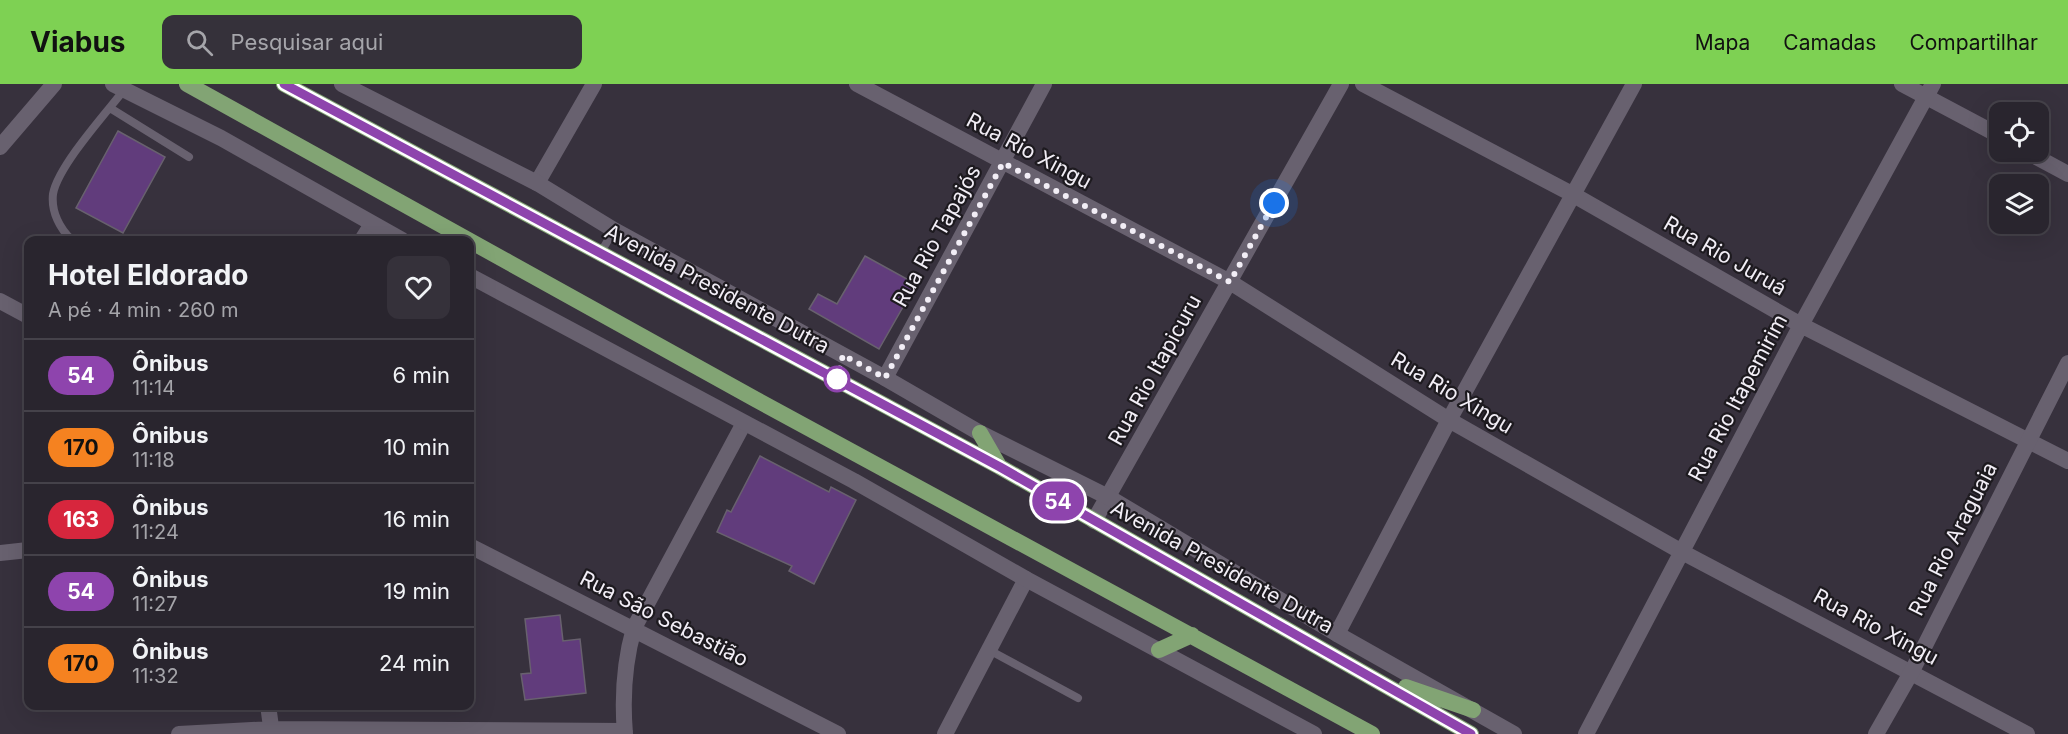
<!DOCTYPE html>
<html lang="pt">
<meta charset="utf-8">
<style>
body{margin:0;font-family:Inter,sans-serif;background:#35313a;color:#f1f3f6;height:100vh;display:flex;flex-direction:column;font-size:22px;white-space:nowrap}
*{box-sizing:border-box;margin:0}
p{font-size:20px;color:#a5a5aa}
.icon{flex:none;width:33px;height:33px;fill:none;stroke:currentColor;stroke-width:2;stroke-linecap:round;stroke-linejoin:round}
.map{position:relative;flex:1;overflow:hidden}
.details{position:absolute;left:24px;top:152px;width:450px;height:474px;display:flex;flex-direction:column;background:#29252e;border-radius:12px;box-shadow:0 6px 24px #0002,0 0 0 2px #45424a}
.details>*{flex:none}
.badge{padding:0 12px;border-radius:20px;font-size:21px;line-height:39px}
.buttons{position:absolute;left:1989px;top:18px;display:grid;gap:12px}
.buttons a{display:grid;place-items:center;width:60px;height:60px;border-radius:12px;background:#29252e;box-shadow:0 6px 24px #0002,0 0 0 2px #45424a;font-size:30px}
.you{position:absolute;width:30px;height:30px;margin:-15px;border:4px solid #fff;border-radius:50%;background:#1a73e8;box-shadow:0 0 0 9px #1a73e833}
.map>.badge{position:absolute;translate:-50% -50%;box-shadow:0 0 0 3px #fff}
.round{display:grid;place-items:center;flex:none;width:63px;height:63px;border-radius:12px;background:#35313a}
.summary{display:flex;align-items:center;justify-content:space-between;height:102px;padding:0 24px}
h1{font-size:28px;font-weight:700;line-height:45px}
ul{padding:0;list-style:none}
li{display:flex;align-items:center;gap:18px;height:72px;padding:0 24px;border-top:2px solid #45424a}
li div{flex:1}
li b{display:block;font-size:22px}
li em{font-style:normal}
li .badge{min-width:66px;font-weight:700;text-align:center}
header{display:flex;align-items:center;gap:36px;box-sizing:border-box;height:84px;padding:0 30px;background:#7ed153;color:#111}
header strong{font-size:28px}
nav{display:flex;gap:33px;margin-inline-start:auto;font-size:21px}
.search{width:420px;height:54px;background:#35313a;display:flex;align-items:center;gap:15px;box-sizing:border-box;padding:0 21px;border-radius:12px;color:#a5a5aa;font-size:22px}
.map>svg:first-child{display:block}
.building{fill:#613c7c;stroke:#68616e;stroke-width:1.5}
.lines{fill:none;stroke-linecap:round;stroke-linejoin:round}
.service{stroke:#68616f;stroke-width:8}
.minor{stroke:#68616f;stroke-width:16}
.tertiary{stroke:#68616f;stroke-width:16}
.trunk{stroke:#82a474;stroke-width:16}
.line-casing{stroke:#fff;stroke-width:14}
.line{stroke:#8e44ad;stroke-width:9}
.walk{stroke:#f2eef6;stroke-width:6;stroke-dasharray:0 10.8}
.stop-dot{fill:#fff;stroke:#8e44ad;stroke-width:3}
.labels{text-anchor:middle;stroke-width:4.5;stroke-linejoin:round;paint-order:stroke}
.street-label{font-size:21px;fill:#f2eef6;stroke:#1d1a1f}
</style>
<header>
<strong>Viabus</strong>
<div class="search"><svg class="icon" aria-label="search" viewBox="0 0 24 24"><circle cx="10" cy="10" r="6"/><path d="M15 15l6 6"/></svg>Pesquisar aqui</div>
<nav><a>Mapa</a><a>Camadas</a><a>Compartilhar</a></nav>
</header>
<div class="map">
<svg width="2068" height="650" viewBox="0 0 2068 650">
<rect width="100%" height="100%" fill="#37313d"/>
<path class="building" d="M118 47 165 73 123 149 76 124Z
M865 172 916 200 879 265 809 225 818 210 837 220Z
M760 372 829 408 831 403 856 416 814 500 789 487 792 482 717 448 727 426 731 428Z
M560 531 563 557 580 555 586 609 525 616 521 590 531 589 525 535Z"/>
<g class="lines">
<path class="service" d="M110 24 189 73
M72 156C60 145 51 128 53 110 58 82 106 29 124 6
M601 168 614 146
M989 566 1078 614"/>
<path class="minor" d="M857 0 1230 198 1449 336 1682 468 2027 650
M1363 0 1572 110 1801 241 2068 377
M1902 0 2000 52
M0 63 54 0
M2027 68 2068 90
M537 99 594 0
M362 156 372 140
M0 217 28 232
M885 294 1044 0
M1094 437 1341 0
M470 462 838 650
M0 469 28 466
M1337 550 1449 336 1634 0
M268 621 272 650
M179 650 272 645 625 647
M625 650C622 614 624 579 634 544L744 339
M945 650 1026 495
M1586 650 1801 241 1933 0"/>
<path class="tertiary" d="M113 0 221 54 402 156
M342 0 537 99 614 146 885 294 980 349 1110 414 1337 550 1514 650
M470 192 854 397 1026 495 1314 650
M1876 650 1912 587 2068 279"/>
<path class="trunk" d="M187 0 755 315 1372 650
M284 0 1000 383 1471 650
M980 349 999 382
M1159 566 1192 551
M1406 603 1473 626"/>
</g>
<g class="lines">
<g class="line-casing">
<path id="line" d="M284 0 1000 383 1471 650"/>
</g>
<use href="#line" class="line"/>
<path class="walk" d="M837 295 843 271 885 294 1003 79 1230 198 1274 119"/>
</g>
<circle class="stop-dot" cx="837" cy="295" r="12"/>
<g class="labels">
<g class="street-label">
<text transform="translate(1029 67) rotate(28)" y="7">Rua Rio Xingu</text>
<text transform="translate(937 152) rotate(-61)" y="7">Rua Rio Tapajós</text>
<text transform="translate(1725 172) rotate(30)" y="7">Rua Rio Juruá</text>
<text transform="translate(717 205) rotate(28)" y="7">Avenida Presidente Dutra</text>
<text transform="translate(1155 286) rotate(-61)" y="7">Rua Rio Itapicuru</text>
<text transform="translate(1452 309) rotate(31)" y="7">Rua Rio Xingu</text>
<text transform="translate(1738 314) rotate(-62)" y="7">Rua Rio Itapemirim</text>
<text transform="translate(1953 455) rotate(-63)" y="7">Rua Rio Araguaia</text>
<text transform="translate(1222 483) rotate(29)" y="7">Avenida Presidente Dutra</text>
<text transform="translate(664 535) rotate(27)" y="7">Rua São Sebastião</text>
<text transform="translate(1876 543) rotate(28)" y="7">Rua Rio Xingu</text>
</g>
</g>
</svg>
<div class="buttons">
<a><svg class="icon" aria-label="locate" viewBox="0 0 24 24"><circle cx="12" cy="12" r="6"/><path d="M12 2v4M12 18v4M2 12h4M18 12h4"/></svg></a>
<a><svg class="icon" aria-label="layers" viewBox="0 0 24 24"><path d="M12 4l9 5-9 5-9-5zM3 14l9 5 9-5"/></svg></a>
</div>
<div class="you" style="left:1274px;top:119px"></div>
<b class="badge" style="left:1058px;top:417px;background:#8e44ad;color:#fff">54</b>
<section class="details">
<div class="summary"><div><h1>Hotel Eldorado</h1><p>A pé · 4 min · 260 m</p></div><a class="round"><svg class="icon" aria-label="heart" viewBox="0 0 24 24"><path d="M12 20l-8-8c-3-5 5-10 8-4 3-6 11-1 8 4z"/></svg></a></div>
<ul>
<li><span class="badge" style="background:#8e44ad;color:#fff">54</span><div><b>Ônibus</b><p>11:14</p></div><em>6 min</em></li>
<li><span class="badge" style="background:#f58220;color:#111">170</span><div><b>Ônibus</b><p>11:18</p></div><em>10 min</em></li>
<li><span class="badge" style="background:#d7263d;color:#fff">163</span><div><b>Ônibus</b><p>11:24</p></div><em>16 min</em></li>
<li><span class="badge" style="background:#8e44ad;color:#fff">54</span><div><b>Ônibus</b><p>11:27</p></div><em>19 min</em></li>
<li><span class="badge" style="background:#f58220;color:#111">170</span><div><b>Ônibus</b><p>11:32</p></div><em>24 min</em></li>
</ul>
</section>
</div>
